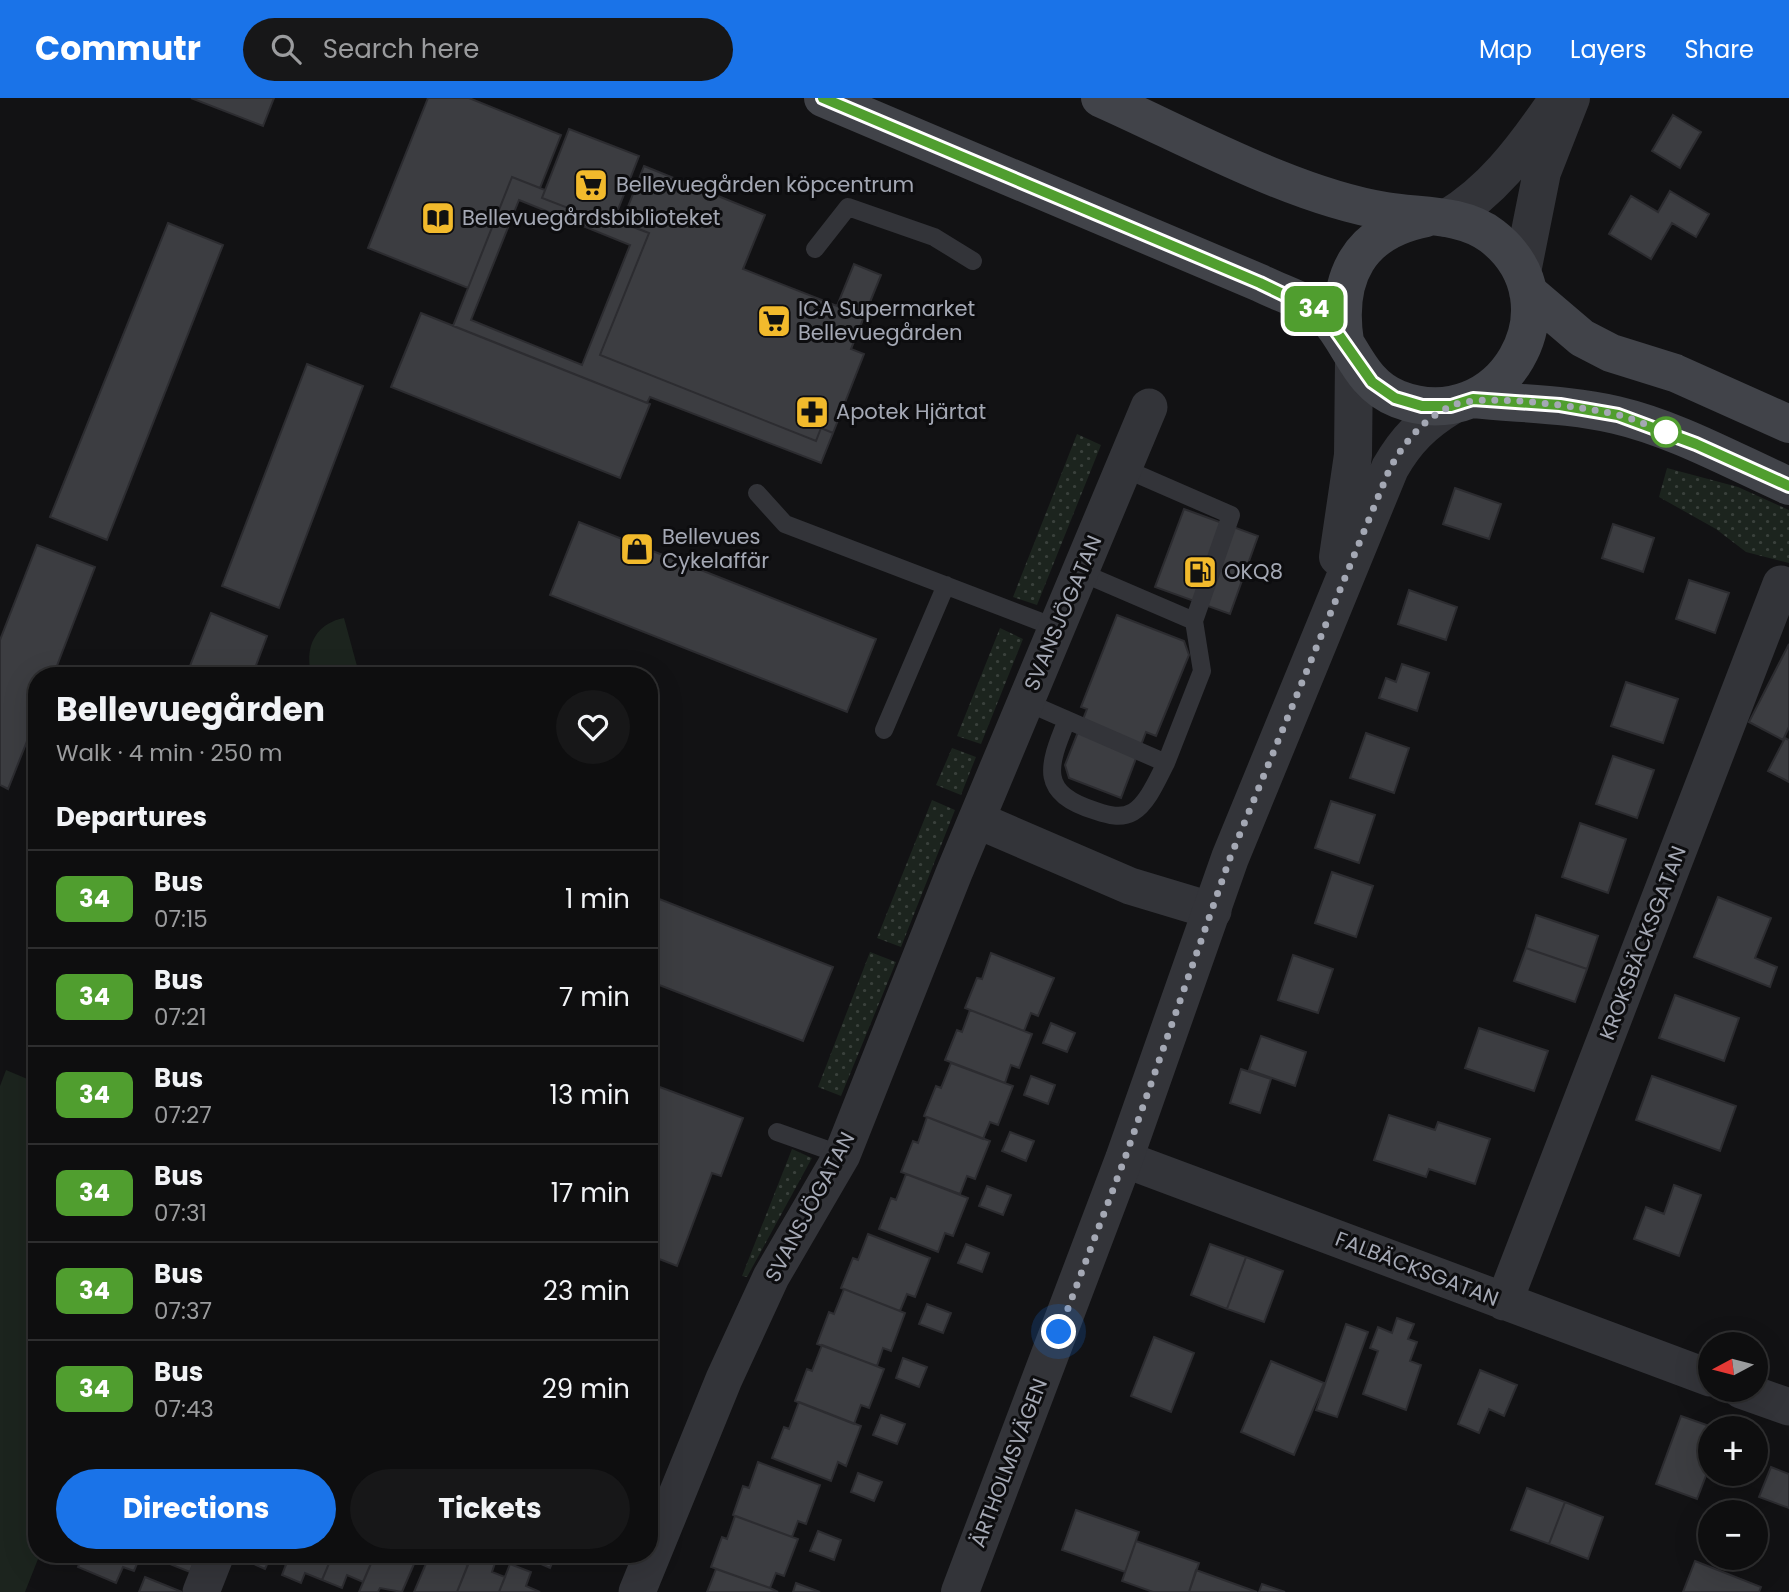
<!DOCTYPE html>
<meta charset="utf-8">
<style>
body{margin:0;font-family:Poppins,sans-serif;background:#171718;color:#f1f3f6;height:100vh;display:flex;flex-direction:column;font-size:26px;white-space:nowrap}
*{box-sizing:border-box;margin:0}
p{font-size:23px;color:#9b9c9e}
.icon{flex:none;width:38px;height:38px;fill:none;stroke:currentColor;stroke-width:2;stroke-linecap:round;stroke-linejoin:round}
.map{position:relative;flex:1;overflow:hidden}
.sheet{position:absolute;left:28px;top:569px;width:630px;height:896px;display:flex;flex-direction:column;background:#0e0e0f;border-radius:28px;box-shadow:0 7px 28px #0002,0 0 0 2px #2e2e2f}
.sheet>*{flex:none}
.badge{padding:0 14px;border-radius:10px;font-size:24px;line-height:46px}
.needle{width:46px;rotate:263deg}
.controls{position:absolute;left:1698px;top:1234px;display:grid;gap:14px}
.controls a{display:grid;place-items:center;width:70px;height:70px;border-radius:50%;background:#0e0e0f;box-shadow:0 7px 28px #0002,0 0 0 2px #2e2e2f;font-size:35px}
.you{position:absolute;width:35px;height:35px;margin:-18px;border:5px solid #fff;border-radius:50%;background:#1a73e8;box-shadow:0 0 0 10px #1a73e833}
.map>.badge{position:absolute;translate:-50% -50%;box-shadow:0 0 0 4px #fff}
h2{padding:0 28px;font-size:26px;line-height:63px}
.round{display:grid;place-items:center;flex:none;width:74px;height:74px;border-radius:37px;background:#171718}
.overview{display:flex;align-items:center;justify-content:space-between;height:119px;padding:0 28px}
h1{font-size:33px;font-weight:700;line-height:52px}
.primary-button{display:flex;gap:14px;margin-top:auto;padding:14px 28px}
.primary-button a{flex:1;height:80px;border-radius:42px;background:#1a73e8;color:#fff;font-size:28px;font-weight:700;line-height:80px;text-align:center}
.primary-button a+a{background:#171718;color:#f1f3f6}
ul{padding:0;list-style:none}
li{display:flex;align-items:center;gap:21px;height:98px;padding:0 28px;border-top:2px solid #2e2e2f}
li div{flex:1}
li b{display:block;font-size:26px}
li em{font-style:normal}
li .badge{min-width:77px;font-weight:700;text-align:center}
header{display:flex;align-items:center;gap:42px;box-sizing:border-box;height:98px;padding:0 35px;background:#1a73e8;color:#fff}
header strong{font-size:33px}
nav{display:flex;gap:38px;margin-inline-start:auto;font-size:24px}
.search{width:490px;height:63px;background:#171718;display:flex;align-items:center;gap:18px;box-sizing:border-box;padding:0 24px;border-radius:38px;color:#9b9c9e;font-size:26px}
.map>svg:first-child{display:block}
.grass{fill:url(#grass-dots)}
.green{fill:#1c241e}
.building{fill:#3c3d41;stroke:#2c2c30;stroke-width:2;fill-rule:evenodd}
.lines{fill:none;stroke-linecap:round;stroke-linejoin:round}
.service{stroke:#333439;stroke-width:18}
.minor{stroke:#333439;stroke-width:37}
.tertiary{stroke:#333439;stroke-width:38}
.secondary{stroke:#414349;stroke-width:38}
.line-casing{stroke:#fff;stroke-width:16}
.line{stroke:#509e2f;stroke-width:10}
.walk{stroke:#a4a8b4;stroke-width:7;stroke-dasharray:0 12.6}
.stop-dot{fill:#fff;stroke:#509e2f;stroke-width:3.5}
.labels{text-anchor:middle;stroke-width:6;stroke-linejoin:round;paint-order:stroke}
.poi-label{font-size:21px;fill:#a4a8b4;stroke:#0d0d0f;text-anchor:start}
.street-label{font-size:21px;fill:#a4a8b4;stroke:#0d0d0f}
</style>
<header>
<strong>Commutr</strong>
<div class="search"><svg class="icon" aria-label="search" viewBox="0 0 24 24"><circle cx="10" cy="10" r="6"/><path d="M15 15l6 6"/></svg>Search here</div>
<nav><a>Map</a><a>Layers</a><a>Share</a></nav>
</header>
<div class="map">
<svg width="1789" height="1494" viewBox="0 0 1789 1494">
<defs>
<pattern id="grass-dots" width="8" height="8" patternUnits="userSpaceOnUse" patternTransform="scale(1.75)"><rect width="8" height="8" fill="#1c241e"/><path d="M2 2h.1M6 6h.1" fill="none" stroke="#3a413c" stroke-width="1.8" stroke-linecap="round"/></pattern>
</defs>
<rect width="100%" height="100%" fill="#121214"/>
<path class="grass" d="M1077 336 1101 347 1037 507 1013 499Z
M1667 370 1738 389 1789 412V465L1746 454 1716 431 1659 399Z
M1000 530 1023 541 981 646 957 638Z
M952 650 976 659 961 697 936 687Z
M932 702 955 712 901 849 877 840Z
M870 854 896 864 841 998 818 989Z
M792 1051 812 1060 747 1179 742 1178Z"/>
<path class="green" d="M344 520 357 568 355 577H311C305 550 314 526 344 520Z
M6 972 37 985V1456H40L25 1494H0V988Z"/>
<path class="building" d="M191 0H274L263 28Z
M428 0H469L561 37 540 90 512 79 468 190 368 150Z
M1673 17 1701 34 1680 70 1652 53Z
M569 31 639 58 612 127 542 100Z
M644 68 765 117 743 171 837 208 854 166 881 177 851 251 864 256 833 335 821 330 816 343 600 257 649 135 622 124Z
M512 79 545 92 542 100 612 127 614 122 649 135 600 257 816 343 821 330 833 335 821 365 650 299 647 305 453 228ZM519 102 630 147 582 267 471 222Z
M1670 93 1709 116 1696 139 1672 125 1651 161 1609 136 1631 98 1658 114Z
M168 125 223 147 107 442 50 419Z
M421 215 650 306 620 380 391 289Z
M307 266 363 288 279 510 222 488Z
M1455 390 1501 406 1489 441 1443 426Z
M1184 411 1258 438 1230 516 1155 489Z
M579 424 876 541 847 614 550 497Z
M1613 426 1654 440 1643 474 1602 460Z
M37 447 95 469 53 578H37V618L8 691 0 687V542Z
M1689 482 1729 495 1715 535 1676 521Z
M1409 492 1457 509 1446 542 1398 526Z
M211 515 267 538 252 578H186Z
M1117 517 1184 543 1189 557 1156 638 1146 634 1121 700 1069 680 1065 667 1087 611 1081 609Z
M1789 546V629L1783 642 1749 624Z
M1402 566 1429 575 1417 613 1379 600 1386 580 1396 584Z
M1626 584 1678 601 1663 645 1611 628Z
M1366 635 1409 650 1394 695 1350 680Z
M1785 640 1789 642V684L1768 673Z
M1613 658 1654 672 1637 720 1596 706Z
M1331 703 1375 717 1359 765 1315 750Z
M1580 725 1626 741 1608 795 1562 779Z
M1332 774 1373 788 1356 839 1315 825Z
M649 797 833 869 803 943 649 883Z
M1718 799 1771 820 1755 860 1777 869 1770 889 1694 859Z
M1536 817 1598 838 1587 871 1526 850Z
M1526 850 1587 871 1575 904 1514 883Z
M991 855 1054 880 1038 918 1031 915 1024 933 965 910 977 880 982 881Z
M1293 857 1333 871 1318 915 1278 902Z
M1675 897 1739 920 1724 963 1659 940Z
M970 912 1032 936 1019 970 1011 967 1005 985 945 962 957 932 962 934Z
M1051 925 1075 935 1067 954 1043 945Z
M1479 930 1548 953 1534 993 1465 970Z
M1261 938 1306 954 1295 988 1249 972Z
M951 965 1013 988 998 1027 990 1024 983 1041 924 1018 936 988 941 990Z
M1241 971 1271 981 1260 1015 1230 1005Z
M1031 978 1055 987 1048 1006 1024 997Z
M1652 978 1736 1008 1720 1053 1636 1022Z
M649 985 743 1020 721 1078 712 1075 677 1168 649 1157Z
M1389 1017 1435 1032 1438 1024 1490 1041 1475 1086 1429 1071 1426 1079 1374 1062Z
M927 1019 990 1043 975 1081 967 1078 960 1096 901 1074 913 1043 918 1045Z
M1010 1034 1034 1043 1026 1063 1002 1053Z
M906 1076 968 1100 953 1138 945 1135 938 1154 879 1131 891 1100 896 1102Z
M1674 1087 1701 1097 1679 1158 1634 1141 1646 1109 1664 1116Z
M987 1088 1011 1097 1003 1117 979 1108Z
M868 1136 930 1160 915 1199 907 1196 900 1213 841 1190 853 1160 858 1162Z
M966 1146 989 1155 982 1174 958 1165Z
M1210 1146 1246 1159 1227 1211 1191 1197Z
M1246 1159 1283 1173 1264 1224 1227 1211Z
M844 1191 905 1215 891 1253 883 1250 877 1268 817 1246 829 1214 834 1216Z
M927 1206 951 1215 943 1235 919 1226Z
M1397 1220 1414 1226 1408 1241 1417 1244 1410 1263 1421 1267 1406 1312 1363 1296 1378 1253 1370 1250 1378 1229 1392 1235Z
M1346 1226 1368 1234 1337 1319 1316 1312Z
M1154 1239 1194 1255 1171 1314 1131 1298Z
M822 1247 884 1271 869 1310 861 1307 854 1326 795 1303 807 1271 812 1273Z
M903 1260 927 1269 919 1289 896 1280Z
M1271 1263 1324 1285 1294 1357 1241 1334Z
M1480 1272 1517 1287 1504 1318 1489 1311 1479 1335 1458 1326Z
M799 1304 861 1328 846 1368 838 1364 831 1383 772 1360 784 1329 789 1331Z
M881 1317 905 1326 897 1346 873 1337Z
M1681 1318 1715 1330H1710V1367L1697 1401 1656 1386Z
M758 1364 820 1387 806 1426 798 1423 792 1439 733 1417 743 1388 749 1390Z
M1771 1369 1789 1376V1410L1759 1399Z
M858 1375 882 1384 874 1403 851 1394Z
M1527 1390 1565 1404 1549 1446 1511 1432Z
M1565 1404 1603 1419 1588 1461 1549 1446Z
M1076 1412 1139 1434 1125 1474 1062 1452Z
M735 1418 798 1441 784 1478 776 1475 770 1490 711 1469 722 1439 727 1441Z
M818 1433 841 1442 834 1462 810 1453Z
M1136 1443 1199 1465 1189 1494H1153L1122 1483Z
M83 1456H141L134 1473 123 1469 116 1485 78 1469Z
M153 1456H193L197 1458 190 1474 152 1459Z
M247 1456H290L286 1467 270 1460 265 1471 245 1462Z
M290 1456H333L322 1482 305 1475 301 1485 282 1477Z
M333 1456H375L363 1484 347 1477 342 1490 322 1482Z
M375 1456H399L397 1460 414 1466 402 1494 380 1490 378 1494H359Z
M430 1456H456L454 1461 468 1467 457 1494H414Z
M472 1456 497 1459 492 1474 505 1479 499 1494H457Z
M537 1456H556L550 1470 534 1463Z
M1695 1463 1761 1489 1759 1494H1683Z
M510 1466 531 1474 526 1488 540 1494H499Z
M716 1471 770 1490 778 1494H707Z
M1196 1472 1257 1494H1189Z
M145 1479 182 1494H139Z
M796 1485 820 1494H793Z
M1262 1486 1285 1494H1259Z"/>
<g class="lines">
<path class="service" d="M815 151 848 109 934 139 973 163
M757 395 785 426 1057 530
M1080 474 1194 523 1231 417 1123 370
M1026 604 1166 665 1202 573 1194 523
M1067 622C1047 670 1039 695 1096 713 1108 717 1121 721 1133 714 1148 705 1158 680 1166 665
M884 632 946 487
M777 1034 842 1057"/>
<path class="minor" d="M977 722 1130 788 1213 813
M1124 1061 1710 1280
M1504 1204 1781 486 1789 491
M1741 1292 1789 1309
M201 1494 216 1456
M637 1494 724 1281 771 1179 842 1057 954 775 1149 309"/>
<path class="tertiary" d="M1447 120C1491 94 1522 53 1551 11
M1522 174 1542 74 1571 0
M1338 459 1353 357 1354 263
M960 1494 1124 1061 1230 760 1390 370C1406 342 1423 325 1451 308"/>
<path class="secondary" d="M823 0 1260 185C1277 194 1314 206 1326 218 1352 246 1359 286 1398 301 1501 341 1580 206 1492 138 1462 115 1420 119 1385 113 1293 98 1186 38 1100 0
M1528 194 1582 240 1611 255 1675 275 1789 326
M1345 244C1335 179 1359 133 1426 120
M1473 301C1521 306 1569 306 1616 317 1676 331 1733 363 1789 388"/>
</g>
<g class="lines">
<g class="line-casing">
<path id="line" d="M823 0 1260 185 1324 216 1372 284 1395 300 1422 308H1451L1473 301 1560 307 1618 317 1696 346 1789 388"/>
</g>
<use href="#line" class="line"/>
<path class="walk" d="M1059 1234 1125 1060 1230 760 1390 370C1405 344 1421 323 1449 309 1478 293 1580 309 1615 316 1632 320 1649 328 1666 334"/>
</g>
<defs>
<g id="supermarket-square" transform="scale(1.75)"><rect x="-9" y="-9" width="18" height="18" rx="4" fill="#f2ba2c" stroke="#0d0d0f"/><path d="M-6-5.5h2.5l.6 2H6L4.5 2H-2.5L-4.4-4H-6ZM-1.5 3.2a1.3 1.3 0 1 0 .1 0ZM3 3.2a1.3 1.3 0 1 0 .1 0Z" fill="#111"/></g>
<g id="library-square" transform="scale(1.75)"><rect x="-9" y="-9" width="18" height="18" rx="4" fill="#f2ba2c" stroke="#0d0d0f"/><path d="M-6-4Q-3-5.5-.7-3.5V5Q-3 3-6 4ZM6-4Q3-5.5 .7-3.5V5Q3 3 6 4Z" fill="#111"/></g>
<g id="pharmacy-square" transform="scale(1.75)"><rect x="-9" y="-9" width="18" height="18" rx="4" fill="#f2ba2c" stroke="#0d0d0f"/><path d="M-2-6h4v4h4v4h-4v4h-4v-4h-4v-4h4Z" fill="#111"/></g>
<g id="shop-square" transform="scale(1.75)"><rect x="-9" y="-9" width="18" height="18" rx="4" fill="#f2ba2c" stroke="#0d0d0f"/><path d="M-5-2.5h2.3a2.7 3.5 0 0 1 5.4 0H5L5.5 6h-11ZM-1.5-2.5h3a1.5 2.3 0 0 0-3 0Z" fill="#111"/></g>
<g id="fuel-square" transform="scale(1.75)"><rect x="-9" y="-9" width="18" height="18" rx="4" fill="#f2ba2c" stroke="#0d0d0f"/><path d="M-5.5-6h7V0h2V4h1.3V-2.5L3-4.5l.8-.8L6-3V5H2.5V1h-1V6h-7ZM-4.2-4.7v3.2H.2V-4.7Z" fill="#111"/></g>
</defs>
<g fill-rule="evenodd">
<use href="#supermarket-square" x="591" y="87"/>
<use href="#library-square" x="438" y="120"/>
<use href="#supermarket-square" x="774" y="223"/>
<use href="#pharmacy-square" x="812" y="314"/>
<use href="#shop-square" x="637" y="451"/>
<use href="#fuel-square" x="1200" y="474"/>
</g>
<circle class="stop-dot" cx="1666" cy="334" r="14"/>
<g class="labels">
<g class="poi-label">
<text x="616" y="94">Bellevuegården köpcentrum</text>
<text x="462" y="127">Bellevuegårdsbiblioteket</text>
<text x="798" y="218">ICA Supermarket<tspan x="798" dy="24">Bellevuegården</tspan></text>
<text x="836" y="321">Apotek Hjärtat</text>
<text x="662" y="446">Bellevues<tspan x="662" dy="24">Cykelaffär</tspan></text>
<text x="1224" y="481">OKQ8</text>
</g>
<g class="street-label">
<text transform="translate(1063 515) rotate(-67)" y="7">SVANSJÖGATAN</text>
<text transform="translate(1643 845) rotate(-69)" y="7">KROKSBÄCKSGATAN</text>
<text transform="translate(810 1109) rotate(-62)" y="7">SVANSJÖGATAN</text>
<text transform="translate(1417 1171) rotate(21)" y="7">FALBÄCKSGATAN</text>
<text transform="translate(1009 1365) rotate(-69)" y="7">ÄRTHOLMSVÄGEN</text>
</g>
</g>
</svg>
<div class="controls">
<a><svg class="needle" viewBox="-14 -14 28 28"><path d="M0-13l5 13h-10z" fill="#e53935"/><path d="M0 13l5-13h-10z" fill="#9b9c9e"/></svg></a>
<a>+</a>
<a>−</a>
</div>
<div class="you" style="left:1059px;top:1234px"></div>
<b class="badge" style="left:1314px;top:211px;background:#509e2f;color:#fff">34</b>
<section class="sheet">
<div class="overview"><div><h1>Bellevuegården</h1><p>Walk · 4 min · 250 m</p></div><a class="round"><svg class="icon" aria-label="heart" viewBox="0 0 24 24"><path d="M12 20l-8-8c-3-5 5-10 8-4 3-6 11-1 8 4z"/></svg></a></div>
<h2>Departures</h2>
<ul>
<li><span class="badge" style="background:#509e2f;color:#fff">34</span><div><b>Bus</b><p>07:15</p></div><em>1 min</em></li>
<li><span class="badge" style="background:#509e2f;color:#fff">34</span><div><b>Bus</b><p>07:21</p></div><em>7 min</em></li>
<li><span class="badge" style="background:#509e2f;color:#fff">34</span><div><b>Bus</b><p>07:27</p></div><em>13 min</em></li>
<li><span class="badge" style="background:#509e2f;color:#fff">34</span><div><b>Bus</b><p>07:31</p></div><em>17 min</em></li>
<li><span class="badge" style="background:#509e2f;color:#fff">34</span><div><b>Bus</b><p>07:37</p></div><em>23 min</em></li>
<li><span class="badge" style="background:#509e2f;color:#fff">34</span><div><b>Bus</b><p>07:43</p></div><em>29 min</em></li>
</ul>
<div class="primary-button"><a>Directions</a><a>Tickets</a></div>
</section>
</div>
